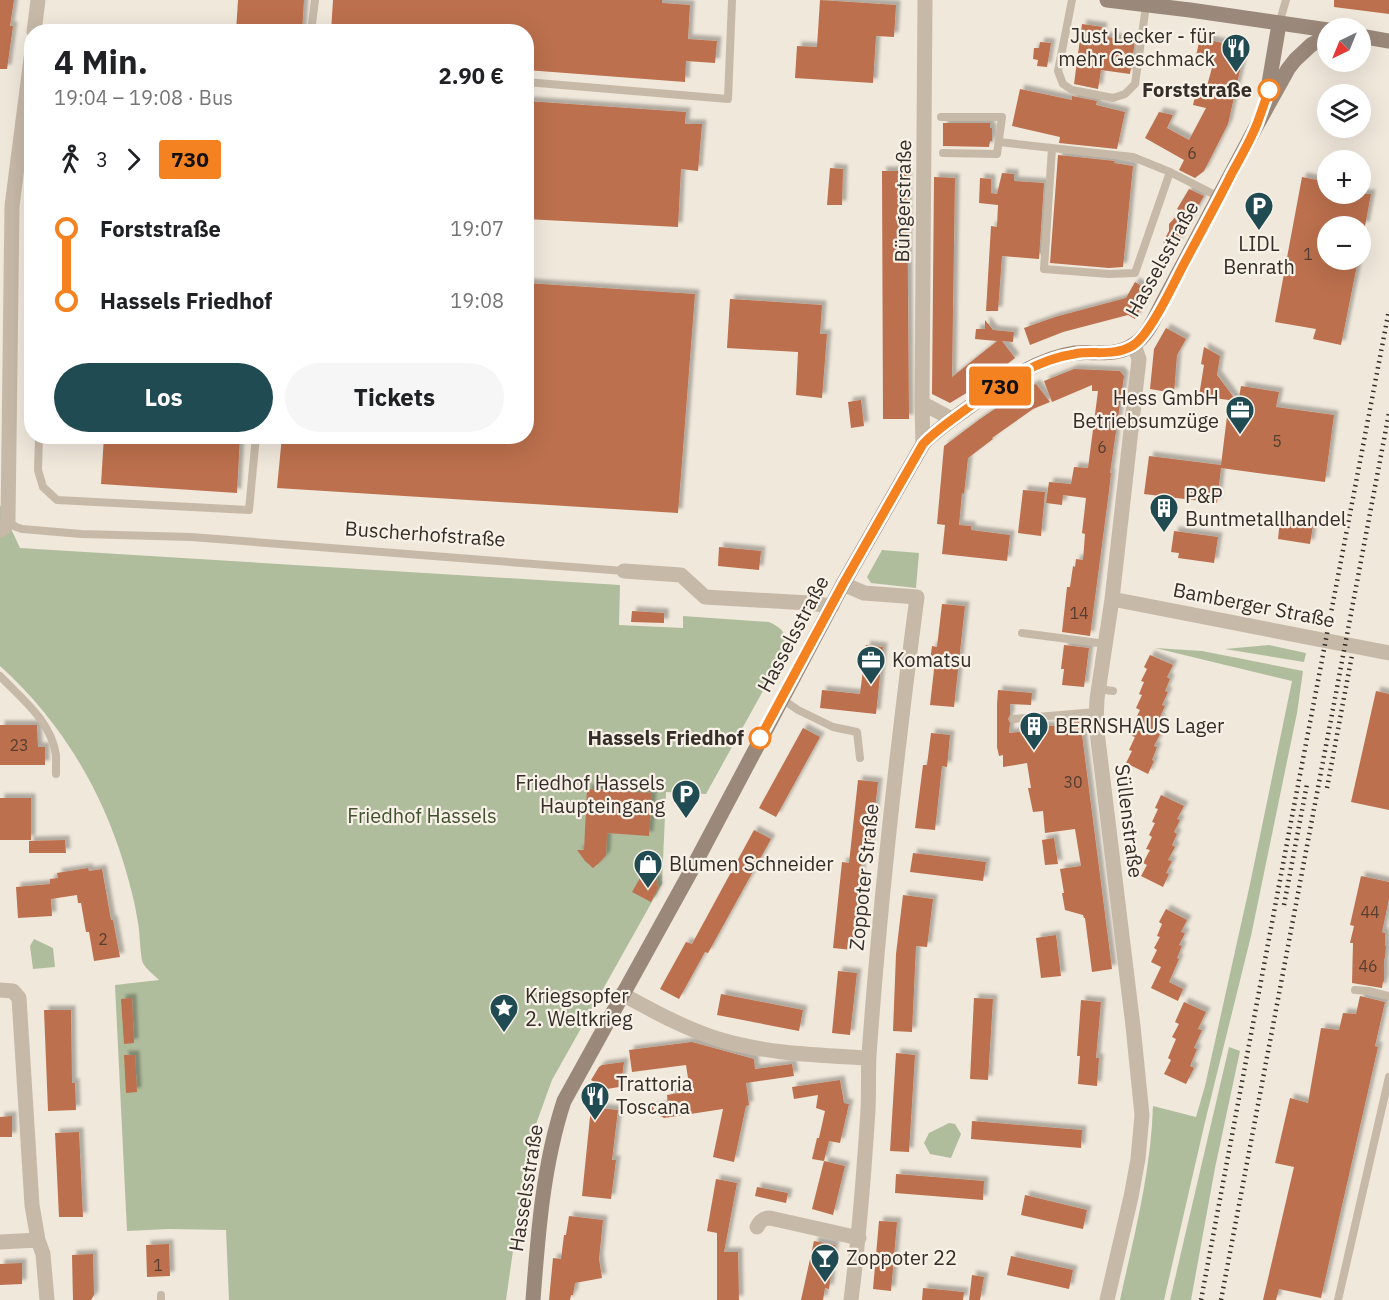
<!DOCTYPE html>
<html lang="de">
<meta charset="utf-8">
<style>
body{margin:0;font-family:"IBM Plex Sans",sans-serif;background:#f6f6f6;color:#202124;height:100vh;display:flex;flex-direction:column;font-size:22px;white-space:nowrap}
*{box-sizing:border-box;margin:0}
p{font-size:20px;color:#757577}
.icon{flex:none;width:33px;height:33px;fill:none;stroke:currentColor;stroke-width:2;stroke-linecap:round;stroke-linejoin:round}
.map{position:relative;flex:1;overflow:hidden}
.sheet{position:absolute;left:24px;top:24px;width:510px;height:420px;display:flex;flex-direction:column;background:#fff;border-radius:24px;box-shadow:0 6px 24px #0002}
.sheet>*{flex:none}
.badge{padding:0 12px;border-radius:4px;font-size:21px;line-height:39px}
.needle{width:39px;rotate:223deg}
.buttons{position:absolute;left:1317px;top:18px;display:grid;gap:12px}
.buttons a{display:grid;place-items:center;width:54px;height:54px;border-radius:50%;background:#fff;box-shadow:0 6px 24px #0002;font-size:30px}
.map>.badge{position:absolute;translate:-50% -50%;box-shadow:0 0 0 3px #fff}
.legs{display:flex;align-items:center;gap:9px;height:66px;padding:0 30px;font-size:20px}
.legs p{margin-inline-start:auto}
.overview{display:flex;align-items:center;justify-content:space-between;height:102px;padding:0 30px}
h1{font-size:33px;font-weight:700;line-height:45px}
.primary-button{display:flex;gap:12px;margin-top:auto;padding:12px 30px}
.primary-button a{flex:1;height:69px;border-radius:36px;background:#214b52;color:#fff;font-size:24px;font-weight:700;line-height:69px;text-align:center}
.primary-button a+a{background:#f6f6f6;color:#202124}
ul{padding:0 30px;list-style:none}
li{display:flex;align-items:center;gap:21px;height:72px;font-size:22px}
li i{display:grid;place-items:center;width:9px;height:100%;margin:0 8px;background:currentColor}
li i::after{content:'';width:15px;height:15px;margin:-8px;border:4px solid;border-radius:50%;background:#fff}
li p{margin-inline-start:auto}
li:first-child i{background:linear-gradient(#0000 50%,currentColor 0)}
li:last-child i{background:linear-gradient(currentColor 50%,#0000 0)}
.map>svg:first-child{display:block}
.green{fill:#b0bd9d}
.building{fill:#bc704d;filter:url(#shadow)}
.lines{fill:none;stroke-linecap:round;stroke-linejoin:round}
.lane{stroke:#c7b9a8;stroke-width:8}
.street{stroke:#c7b9a8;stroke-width:15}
.secondary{stroke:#9a887a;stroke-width:15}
.rail{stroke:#342d28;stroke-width:4.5;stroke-dasharray:1.5 4.5;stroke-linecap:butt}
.line-1-casing{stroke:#fff;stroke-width:14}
.line-1{stroke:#f58220;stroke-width:9}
.stop-1-dot{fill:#fff;stroke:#f58220;stroke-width:3}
.labels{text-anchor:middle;stroke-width:4.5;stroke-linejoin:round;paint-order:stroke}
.number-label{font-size:16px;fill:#563e31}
.poi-label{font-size:20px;fill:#342d28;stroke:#f8f1e7;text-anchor:start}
.stop-label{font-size:20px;font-weight:bold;fill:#342d28;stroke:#f8f1e7;text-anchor:end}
.street-label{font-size:20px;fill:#342d28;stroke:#f8f1e7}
.park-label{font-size:20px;fill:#41512e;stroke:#f8f1e7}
</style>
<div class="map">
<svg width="1389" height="1300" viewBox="0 0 1389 1300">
<defs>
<filter id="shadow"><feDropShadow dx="4.5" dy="-4.5" stdDeviation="1.5" flood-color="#0004"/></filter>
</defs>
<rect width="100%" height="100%" fill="#f0e8db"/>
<path class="green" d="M0 505 20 548 620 585 619 625 683 628V616L769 622C784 629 787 634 785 651L706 794 666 792 662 884 552 1080 531 1138 526 1159 506 1300H229L226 1230 169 1229 127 1231 115 985 159 980C154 975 146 969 143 963 140 956 140 932 138 923 135 902 129 881 123 861 100 786 58 718 0 666Z
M882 550 919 553 916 588 871 583 867 577Z
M1269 645 1306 653 1304 662 1225 649Z
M1155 648 1202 651 1303 671 1297 713 1251 936 1205 1122 1164 1300H1120C1134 1236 1151 1172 1153 1106L1196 1117 1205 1086 1250 884 1292 681Z
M34 939 53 948 55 967 33 969 30 946Z
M1229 1047 1240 1051 1215 1168 1191 1300H1170Z
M949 1123 955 1124 961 1134 951 1158 930 1154 924 1143 929 1133Z"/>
<path class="building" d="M0 0H14L10 26H13L7 69H0Z
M238 0H304L302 32H236Z
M333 0H662V3L690 5 688 39 717 41 715 63 686 61 685 82 526 70V32H331Z
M820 0 896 5 894 37 876 36 873 83 795 78 797 46 817 47Z
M1334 0H1389V14L1334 7Z
M1082 24 1103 27 1101 36 1135 41 1130 74 1101 70 1098 89 1074 84Z
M1200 38 1245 48 1228 124 1204 171 1195 178 1179 170 1184 160 1145 138 1159 112 1173 115 1167 128 1189 140 1206 108 1193 105 1197 88 1206 90 1214 60 1196 56Z
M1040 42 1051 43 1047 67 1037 66 1038 60 1033 59 1034 48H1039Z
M1020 89 1072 100V96L1097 101 1096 105 1125 112 1117 149 1059 143 1060 137 1012 126Z
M526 101 686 112 685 124H702L698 171 681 169 678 227 526 219Z
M943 123H990V128H992V141H990L989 147 943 146Z
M1058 155 1115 161 1114 163 1133 166 1123 267 1109 268 1050 263Z
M830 168 843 169 842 205H827Z
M882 171H907L909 419H883Z
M1002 173 1014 174V181L1044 183 1039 259 1002 256 998 311H986L991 226 997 227 998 205 979 203 980 178 991 179V193L997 194Z
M934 177 955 178 952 377 997 341 975 339 976 329H985V320L993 330 1014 332 1013 342 1002 341 1015 358 981 384 950 403 932 394Z
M1302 177 1328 182V194H1371L1365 226H1328V260H1358L1341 345 1313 339 1316 329 1275 322Z
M1189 189 1204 196 1174 248 1163 242 1169 231V224L1181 211 1177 209Z
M1135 282 1150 291 1135 319 1128 315 1063 332 1030 345 1024 328 1055 317 1126 298Z
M526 283 695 294 678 513 277 488 282 436H526Z
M730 299 822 305 820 334H827L822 398 796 395 798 352 727 348Z
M1166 328 1186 339 1177 355 1174 393 1150 389 1154 349Z
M1204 347 1220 356 1217 375 1238 403 1241 386 1279 392 1276 407 1334 415 1325 482 1221 468 1217 503 1144 494 1149 456 1221 465 1229 400 1199 396 1204 365 1201 364Z
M1074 369 1120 371 1124 376 1110 473H1111L1109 491 1090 636 1062 632 1067 587H1070L1073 566 1075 567 1076 559 1083 560 1085 534 1082 533 1086 498 1063 495 1062 505 1046 503 1049 482 1071 484 1074 467 1088 468 1098 391H1092V385L1052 402 1044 381Z
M1036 384 1050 402 1033 409 992 438 993 439 968 458 964 494 962 493 959 525 971 526V530L1010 535 1007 561 942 554 945 525 937 524 944 446 980 419 1023 390Z
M861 400 864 426 851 428 848 402Z
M104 436H240L237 493 101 484Z
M1023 490 1045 492 1041 536 1018 533Z
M1280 520 1313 525 1310 544 1278 539Z
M1174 531 1218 537 1214 563 1178 558 1179 553 1171 552Z
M719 547 761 551 759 570 718 566Z
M942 604 965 606 954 707 930 705 935 661H930L932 646 937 647Z
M632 611 664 613V623L631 622Z
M866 645 883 647 876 714 820 708 822 690 860 694Z
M1064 645 1089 648 1084 687 1062 685 1064 669H1061Z
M1150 655 1173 665 1167 677 1170 679 1165 691 1168 692 1162 705 1165 706 1159 719 1162 720 1157 732 1160 734 1154 746 1157 747 1152 760 1154 761 1148 774 1126 763 1132 751 1129 750 1135 737 1132 736 1138 724 1134 722 1140 710 1136 708 1142 695 1139 694 1144 682 1141 681 1147 669 1144 667Z
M998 690 1032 693 1031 705 1010 704V715L1008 719 1010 723 1009 733 1040 730 1039 727 1061 725 1060 721 1080 719 1112 969 1092 972 1085 918H1084L1083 915 1065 910 1062 893H1064L1060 869 1081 866 1075 829 1045 833 1043 811 1033 812 1028 788H1031L1027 763 1003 767V755L999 756 997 747V704Z
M1376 691 1389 694V810L1351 802Z
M0 725H37L38 747H45V765H0Z
M803 728 820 737 776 817 759 808Z
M931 733 950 735 947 767 942 766 935 830 915 828 923 765H927Z
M858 780 878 782 871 844 864 843 852 950 833 948 842 862 849 863Z
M587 789 652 793 649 836 607 833 606 855 600 862 593 868 585 861 577 850H584Z
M1161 795 1184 806 1177 819 1180 820 1174 832 1177 834 1172 845 1175 847 1168 860 1172 861 1166 873 1169 874 1163 887 1141 876 1147 865 1143 863 1150 850 1146 849 1152 837 1149 835 1155 823 1152 822 1158 809 1155 808Z
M0 798H31V840H0Z
M754 830 771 839 708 953 705 952 679 999 660 989 686 942 692 944Z
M1054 838 1058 864 1045 865 1042 840Z
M65 840 66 853H29V841Z
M913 853 986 862 983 881 910 872Z
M88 868 89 871 102 869 111 920H113L120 957 94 961 89 932H86L81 903H78L77 895 51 899 52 916 18 918 16 887 50 884V879L58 878 57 873Z
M643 873 658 881 656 885 659 886 651 902 632 892Z
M1361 876 1389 882V899L1382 932 1385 933V945L1386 946 1385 958 1384 959V981L1383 982 1382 988 1352 983 1353 943H1350L1354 926 1350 925Z
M903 895 933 899 927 947 916 946 912 1032 893 1031 896 954Z
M1166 909 1187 920 1181 932 1185 933 1179 945 1182 946 1177 958 1179 959 1169 982 1183 989 1178 1001 1151 988 1161 967 1151 962 1157 950 1154 948 1160 937 1157 936 1162 924 1159 922Z
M1056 935 1061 976 1041 978 1036 938Z
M838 971 857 973 850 1035 832 1033Z
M721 994 803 1010 799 1031 717 1015Z
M1360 996 1385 1002 1375 1046 1378 1047 1321 1298 1279 1289 1276 1300H1263L1294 1167 1275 1163 1290 1098 1308 1103 1321 1028 1339 1030 1343 1013 1356 1014Z
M132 998 134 1043 124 1044 121 999Z
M974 998 993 999 988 1080 970 1079Z
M1081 1000 1101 1002 1096 1058H1099L1097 1086 1078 1084 1080 1056H1077Z
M1184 1002 1206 1012 1198 1029 1202 1030 1194 1048 1197 1049 1190 1066 1194 1068 1186 1084 1164 1074 1171 1060 1168 1058 1176 1039 1172 1037 1179 1024 1175 1022Z
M44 1010H71L72 1083H75L76 1110 48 1111Z
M692 1042 754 1059 755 1069 792 1064 794 1076 746 1083 749 1105 746 1106 734 1162 713 1157 723 1109 664 1118 646 1108 668 1105 667 1095 690 1091 686 1065 632 1072 629 1050Z
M896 1053 915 1055 909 1152 890 1151Z
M124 1055H135L137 1092 126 1093Z
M624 1062 621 1084H619V1087L607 1089 591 1080 599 1067 602 1065Z
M840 1080 844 1103 849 1104 840 1143 829 1141 824 1161 812 1159 817 1138H819L825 1111 816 1108 818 1095 794 1099 792 1087Z
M591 1107 618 1110 612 1160H616L611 1199 582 1196Z
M12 1116V1137H0V1117Z
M972 1121 1082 1130 1081 1148 971 1139Z
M79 1132 83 1217H59L55 1133Z
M824 1161 845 1166 833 1215 812 1209Z
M896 1174 984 1181 983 1200 895 1193Z
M716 1179 737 1183 724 1252H738L739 1300H717V1233L707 1231Z
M757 1187 788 1193 786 1203 755 1196Z
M1025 1195 1087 1210 1083 1229 1021 1215Z
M569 1216 603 1220 599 1259 602 1278 575 1283 573 1295H571L570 1300H549L553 1258 561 1259 564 1235H566Z
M879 1221 897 1222 891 1291 873 1289Z
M814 1241 835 1245 828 1275H831L829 1289 825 1288 823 1300H801Z
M169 1244 170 1276 147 1277 146 1245Z
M93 1254 94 1295 91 1300H73L72 1255Z
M1011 1256 1073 1270 1069 1289 1007 1275Z
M22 1263V1284L0 1285V1264Z
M972 1275 984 1277 980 1300H969Z
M923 1288 964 1292 963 1300H922Z"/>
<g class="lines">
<path class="lane" d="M1072 0 1058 71 1063 84 1072 90 1113 98 1125 94 1135 84 1146 6
M1279 24 1286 0
M311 32 315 0
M526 82 728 99 732 0
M941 117H1002L997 154 943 153
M999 142 1133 157 1170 172 1219 197
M1052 148 1044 269 1109 274 1135 273 1170 172
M39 436 38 470 43 487 57 500 249 510 256 436
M8 521 16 527 22 529 81 534 191 537 624 571
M1022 633 1106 644
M0 676C22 699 51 721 56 755 56 761 56 768 56 774
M1099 689 1113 691
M782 699 798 710 833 727 857 732 860 758
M1014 719 1096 712
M1355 990 1368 991 1389 996
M161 1295V1300
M1338 1300 1389 1077"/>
<path class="street" d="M34 32 38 0
M922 403 952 419
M923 444 922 403 925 0
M0 530 5 527 8 521 12 206 32 51
M624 571 681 575 705 597 809 603 832 606
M843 584 864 593 917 597C897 749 880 902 869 1055 868 1073 869 1091 868 1110 864 1173 859 1237 851 1300
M1112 599 1389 653
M0 990 13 991 19 998 32 1205 38 1240 43 1254 47 1300
M622 994C653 1011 684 1028 718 1039 767 1054 819 1055 869 1058
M757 1227C760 1221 763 1218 770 1218L859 1238
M0 1242 38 1240
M1107 1300 1131 1197 1138 1159 1142 1115 1133 1026 1096 723 1097 699 1112 599 1139 359 1134 345"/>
<path class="secondary" d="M1107 0 1190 10 1328 30
M1360 36 1389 41
M1267 95 1279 24
M533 1300C538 1233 543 1165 564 1101L691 871 843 584 923 444C936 430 953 419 969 407 1001 385 1035 359 1075 353 1095 351 1115 357 1133 345 1148 336 1156 315 1164 300L1257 125 1288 69 1295 60 1311 45 1328 36"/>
<path class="rail" d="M1327 788 1352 655
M1284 905 1307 784
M1201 1300 1290 827 1389 310
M1221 1300 1389 413"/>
</g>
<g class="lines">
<g class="line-1-casing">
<path id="line-1" d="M760 738 843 584 923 444C936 430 953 419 969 407 1001 385 1034 360 1074 354 1093 350 1113 357 1132 346 1150 336 1174 282 1185 262 1201 232 1217 203 1232 173 1241 157 1250 141 1257 124 1261 113 1265 101 1269 90"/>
</g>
<use href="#line-1" class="line-1"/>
</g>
<defs>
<g id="restaurant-pin" transform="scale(1.5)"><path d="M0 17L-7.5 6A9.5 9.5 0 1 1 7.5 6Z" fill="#214b52" stroke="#f8f1e7"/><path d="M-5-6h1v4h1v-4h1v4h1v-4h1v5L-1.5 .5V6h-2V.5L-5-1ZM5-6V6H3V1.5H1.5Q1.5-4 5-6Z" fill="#fff"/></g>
<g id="parking-pin" transform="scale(1.5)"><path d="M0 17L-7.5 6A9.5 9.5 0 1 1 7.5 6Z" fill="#214b52" stroke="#f8f1e7"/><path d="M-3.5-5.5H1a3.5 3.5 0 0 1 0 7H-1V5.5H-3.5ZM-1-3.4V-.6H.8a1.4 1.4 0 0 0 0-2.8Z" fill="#fff"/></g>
<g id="office-pin" transform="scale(1.5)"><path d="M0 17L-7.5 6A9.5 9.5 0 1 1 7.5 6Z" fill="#214b52" stroke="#f8f1e7"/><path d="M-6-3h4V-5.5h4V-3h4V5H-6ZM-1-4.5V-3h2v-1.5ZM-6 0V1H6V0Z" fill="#fff"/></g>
<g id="building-pin" transform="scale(1.5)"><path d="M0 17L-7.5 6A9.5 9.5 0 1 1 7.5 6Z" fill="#214b52" stroke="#f8f1e7"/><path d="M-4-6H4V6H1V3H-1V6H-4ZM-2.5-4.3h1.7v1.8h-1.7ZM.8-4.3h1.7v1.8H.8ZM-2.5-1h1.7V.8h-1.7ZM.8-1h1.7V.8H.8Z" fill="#fff"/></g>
<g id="shop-pin" transform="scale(1.5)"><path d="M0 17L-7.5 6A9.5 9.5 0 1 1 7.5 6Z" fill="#214b52" stroke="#f8f1e7"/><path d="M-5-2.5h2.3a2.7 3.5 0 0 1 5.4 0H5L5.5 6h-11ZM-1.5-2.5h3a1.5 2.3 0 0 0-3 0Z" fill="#fff"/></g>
<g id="sight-pin" transform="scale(1.5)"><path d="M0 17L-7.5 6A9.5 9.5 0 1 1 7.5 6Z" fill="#214b52" stroke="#f8f1e7"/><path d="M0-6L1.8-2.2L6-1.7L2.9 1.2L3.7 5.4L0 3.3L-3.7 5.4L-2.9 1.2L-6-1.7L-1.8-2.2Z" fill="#fff"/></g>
<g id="bar-pin" transform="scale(1.5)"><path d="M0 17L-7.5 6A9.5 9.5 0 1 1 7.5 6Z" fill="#214b52" stroke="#f8f1e7"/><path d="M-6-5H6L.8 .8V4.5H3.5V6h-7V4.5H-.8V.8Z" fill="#fff"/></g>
</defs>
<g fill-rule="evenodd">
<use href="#restaurant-pin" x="1236" y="48"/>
<use href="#parking-pin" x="1259" y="206"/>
<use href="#office-pin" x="1240" y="410"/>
<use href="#building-pin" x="1164" y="508"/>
<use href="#office-pin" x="871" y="660"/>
<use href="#building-pin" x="1034" y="726"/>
<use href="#parking-pin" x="686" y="794"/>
<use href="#shop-pin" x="648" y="864"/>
<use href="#sight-pin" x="504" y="1008"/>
<use href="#restaurant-pin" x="595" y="1096"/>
<use href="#bar-pin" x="825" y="1258"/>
</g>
<g class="stop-1-dot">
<circle cx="1269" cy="90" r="10"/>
<circle cx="760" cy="738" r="10"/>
</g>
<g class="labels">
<g class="number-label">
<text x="1192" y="159">6</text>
<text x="1308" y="260">1</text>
<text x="1277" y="447">5</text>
<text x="1102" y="453">6</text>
<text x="1079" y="619">14</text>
<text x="19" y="751">23</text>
<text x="1073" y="788">30</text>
<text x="1370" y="918">44</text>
<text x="103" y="945">2</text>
<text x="1368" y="972">46</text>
<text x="158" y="1271">1</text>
</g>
<g class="poi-label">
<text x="1215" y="43" text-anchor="end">Just Lecker - für<tspan x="1215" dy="23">mehr Geschmack</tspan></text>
<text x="1259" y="251" text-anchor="middle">LIDL<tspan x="1259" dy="23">Benrath</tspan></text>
<text x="1219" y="405" text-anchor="end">Hess GmbH<tspan x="1219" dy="23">Betriebsumzüge</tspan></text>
<text x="1185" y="503">P&amp;P<tspan x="1185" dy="23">Buntmetallhandel</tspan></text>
<text x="892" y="667">Komatsu</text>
<text x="1055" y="733">BERNSHAUS Lager</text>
<text x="665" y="790" text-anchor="end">Friedhof Hassels<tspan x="665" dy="23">Haupteingang</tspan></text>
<text x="669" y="871">Blumen Schneider</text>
<text x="525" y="1003">Kriegsopfer<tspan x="525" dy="23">2. Weltkrieg</tspan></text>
<text x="616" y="1091">Trattoria<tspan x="616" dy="23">Toscana</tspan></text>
<text x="846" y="1265">Zoppoter 22</text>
</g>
<g class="stop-label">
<text x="1252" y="97">Forststraße</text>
<text x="744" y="745">Hassels Friedhof</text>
</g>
<g class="street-label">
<text transform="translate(903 201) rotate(-89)" y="7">Büngerstraße</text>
<text transform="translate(1162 259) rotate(-61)" y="7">Hasselsstraße</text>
<text transform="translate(425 534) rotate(4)" y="7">Buscherhofstraße</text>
<text transform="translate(1254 605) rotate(11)" y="7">Bamberger Straße</text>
<text transform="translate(793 634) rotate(-62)" y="7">Hasselsstraße</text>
<text transform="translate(1129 821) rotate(83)" y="7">Süllenstraße</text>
<text transform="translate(864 877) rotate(-84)" y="7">Zoppoter Straße</text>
<text transform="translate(526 1188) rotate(-81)" y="7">Hasselsstraße</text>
</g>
<g class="park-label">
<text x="422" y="823">Friedhof Hassels</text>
</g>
</g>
</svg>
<div class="buttons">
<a><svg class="needle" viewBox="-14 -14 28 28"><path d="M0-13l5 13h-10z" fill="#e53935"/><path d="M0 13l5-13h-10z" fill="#757577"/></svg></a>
<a><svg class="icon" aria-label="layers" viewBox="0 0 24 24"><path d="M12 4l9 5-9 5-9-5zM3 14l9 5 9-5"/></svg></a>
<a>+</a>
<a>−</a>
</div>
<b class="badge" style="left:1000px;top:386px;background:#f58220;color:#111">730</b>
<section class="sheet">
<div class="overview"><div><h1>4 Min.</h1><p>19:04 – 19:08 · Bus</p></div><b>2.90 €</b></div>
<div class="legs"><svg class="icon" aria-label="walk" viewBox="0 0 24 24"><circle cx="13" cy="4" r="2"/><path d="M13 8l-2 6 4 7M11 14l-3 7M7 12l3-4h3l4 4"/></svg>3<svg class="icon" aria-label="forward" viewBox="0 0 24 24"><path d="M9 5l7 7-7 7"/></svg><b class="badge" style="background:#f58220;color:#111">730</b></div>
<ul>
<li><i style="color:#f58220"></i><b>Forststraße</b><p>19:07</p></li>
<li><i style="color:#f58220"></i><b>Hassels Friedhof</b><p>19:08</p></li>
</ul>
<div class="primary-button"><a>Los</a><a>Tickets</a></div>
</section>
</div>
